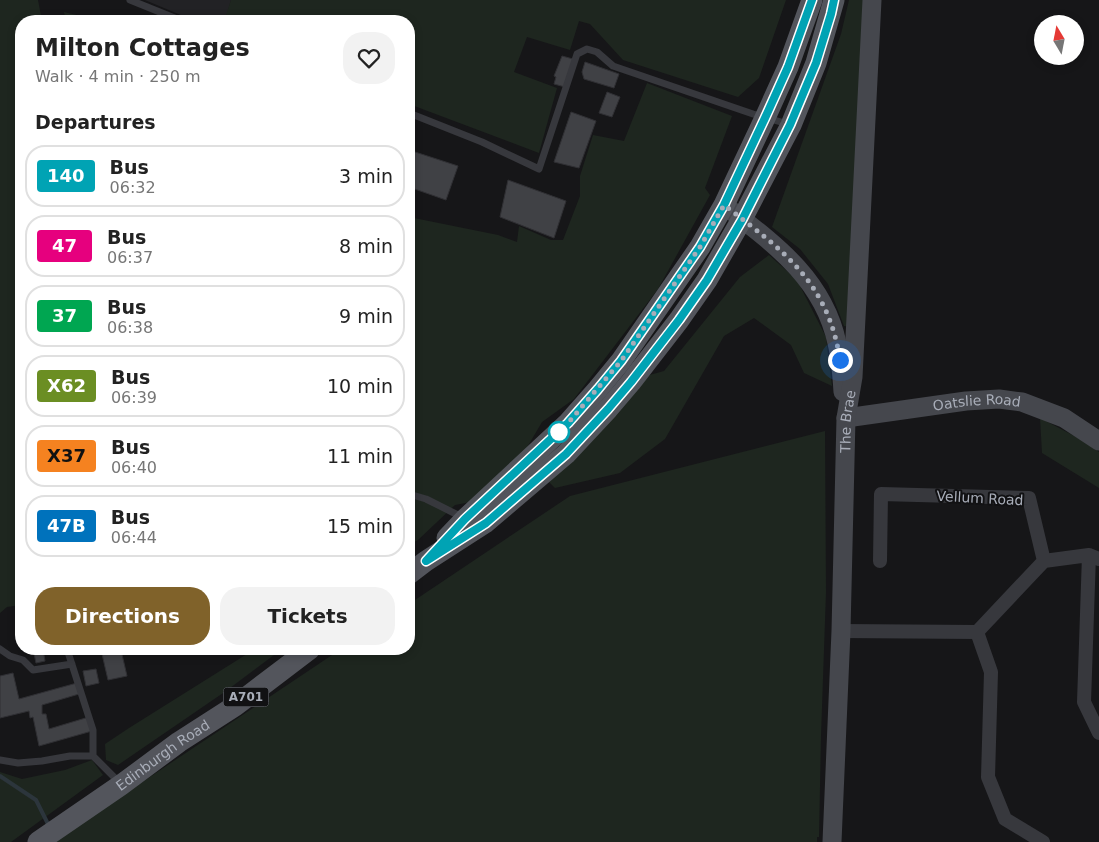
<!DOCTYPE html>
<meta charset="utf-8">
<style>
body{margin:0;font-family:"DejaVu Sans",sans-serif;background:#f2f2f2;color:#222;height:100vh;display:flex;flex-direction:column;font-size:19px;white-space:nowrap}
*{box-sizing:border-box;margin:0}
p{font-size:16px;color:#767676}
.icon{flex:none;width:28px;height:28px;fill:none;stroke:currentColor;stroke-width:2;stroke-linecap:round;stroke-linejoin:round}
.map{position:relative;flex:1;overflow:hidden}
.details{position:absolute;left:15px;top:15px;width:400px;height:640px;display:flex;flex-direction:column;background:#fff;border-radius:20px;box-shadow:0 2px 8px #0003}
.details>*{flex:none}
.badge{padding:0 10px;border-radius:4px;font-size:18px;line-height:32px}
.needle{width:32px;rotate:350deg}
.tools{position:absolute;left:1034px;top:15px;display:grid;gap:10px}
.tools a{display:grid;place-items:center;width:50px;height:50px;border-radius:50%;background:#fff;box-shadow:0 2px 8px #0003;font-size:25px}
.you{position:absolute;width:25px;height:25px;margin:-12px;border:4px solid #fff;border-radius:50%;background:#1a73e8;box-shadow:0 0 0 8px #1a73e833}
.map>.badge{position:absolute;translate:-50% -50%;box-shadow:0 0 0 2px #fff}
h2{padding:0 20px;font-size:19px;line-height:45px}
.round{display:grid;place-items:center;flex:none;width:52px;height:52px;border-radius:20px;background:#f2f2f2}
.overview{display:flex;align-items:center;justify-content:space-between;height:85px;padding:0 20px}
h1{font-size:24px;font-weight:800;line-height:38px}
.button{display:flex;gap:10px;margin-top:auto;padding:10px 20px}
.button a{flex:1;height:58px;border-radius:20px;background:#80622a;color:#fff;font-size:20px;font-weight:800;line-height:58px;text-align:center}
.button a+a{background:#f2f2f2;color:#222}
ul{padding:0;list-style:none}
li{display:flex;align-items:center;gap:15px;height:62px;margin:0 10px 8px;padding:0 10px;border:2px solid #e0e0e0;border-radius:20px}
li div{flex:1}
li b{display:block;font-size:19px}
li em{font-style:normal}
li .badge{min-width:55px;font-weight:700;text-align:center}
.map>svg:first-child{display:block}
.built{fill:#222225}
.green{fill:#1e261f}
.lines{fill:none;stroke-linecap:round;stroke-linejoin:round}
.stream{stroke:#2c353c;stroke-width:4}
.building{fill:#404145;stroke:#303034}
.lane{stroke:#37383d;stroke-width:7}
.street{stroke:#37383d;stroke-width:14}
.secondary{stroke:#45474d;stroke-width:19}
.primary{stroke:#53555c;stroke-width:21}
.line-casing{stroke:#fff;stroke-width:11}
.line{stroke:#00a3b4;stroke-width:8}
.walk{stroke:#a8adb8;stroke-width:5;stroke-dasharray:0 9}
.stop-dot{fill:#fff;stroke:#00a3b4;stroke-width:2.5}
.labels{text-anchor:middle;stroke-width:4;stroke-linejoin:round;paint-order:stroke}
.shield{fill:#111113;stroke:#7b7e86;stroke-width:1}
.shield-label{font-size:12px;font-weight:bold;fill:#a8adb8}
.street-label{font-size:14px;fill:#a8adb8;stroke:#111113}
</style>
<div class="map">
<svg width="1099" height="842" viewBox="0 0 1099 842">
<rect width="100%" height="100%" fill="#161618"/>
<path class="built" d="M145 0H231L225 21H195Z"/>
<path class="green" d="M0 0H38L42 21H21V605L7 607 0 613Z
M231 0H786L759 78 738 97 623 60 590 24 579 21 570 50 527 37 514 72 557 88 539 153 409 104V21H224Z
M849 0H865L851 327 844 326 828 284 800 249 772 227 841 34Z
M64 12 101 21H66Z
M647 83 732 116 705 188 710 195 658 289 574 399 542 422 522 456 476 501 455 505 418 540 409 545V217L498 235 517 242 519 226 551 240H563L580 196V176L593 135 624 141Z
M769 255 797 280 826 337 832 386 804 373 791 345 754 318 724 336 665 439 620 473 555 488 549 482 646 376 664 371 740 277Z
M1040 418 1080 439 1099 452V488L1042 453Z
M825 431 826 592 821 736 819 837H817V842H55L123 795 341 649H409V604L570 496Z
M255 649H282L226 691 118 765 106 760 105 744 129 728Z
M92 760 103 775 11 842H0V772L22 779 65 770Z"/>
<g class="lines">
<path class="stream" d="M0 776 36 800 49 826"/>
</g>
<path class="building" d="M562 56 573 59 565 87 554 84 556 77 554 76Z
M585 62 619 74 614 88 584 79 582 72Z
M607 92 620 97 612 117 599 113Z
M571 112 596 121 579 168 554 162Z
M409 150 458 166 446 200 409 187Z
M508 180 566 201 554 238 500 217Z
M33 649H43L45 661 36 663Z
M121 650 127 676 108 680 102 654Z
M96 669 99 683 86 686 83 671Z
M13 673 19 699 77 683 79 694 42 705V714H46L49 729 89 717 92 731 39 746 33 717 30 718 29 711 0 718V676Z"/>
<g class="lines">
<path class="lane" d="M130 0 182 21
M409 113 482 142 539 169 577 54 587 49 597 52 613 66 753 114 788 124
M409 494 426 499 462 517
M0 649 10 656 23 660 33 670 72 664
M67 649 93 730V756L119 782
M0 760 18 763 42 761 70 756H93"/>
<path class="street" d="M1089 555 1084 702 1099 733
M1044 561 1089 555 1099 559
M841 631 977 632 1044 561 1029 498 881 494 880 561
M977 632 991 672 988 777 1005 819 1043 842"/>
<g class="secondary">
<path d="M724 205C773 243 823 278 837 343 841 359 842 376 843 392"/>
<path id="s1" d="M846 418 966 401 999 399 1022 402 1064 418 1099 441"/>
<path id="s2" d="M832 842 841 631 846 418 853 377 872 0"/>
</g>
<g class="primary">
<path d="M447 538 465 519 568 423 598 389 621 361 700 247 724 205 765 118 788 67 812 0"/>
<path d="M409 574 426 561 485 523 566 454 608 409 631 382 679 320 707 280 742 219 791 125 816 63 834 0"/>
<path id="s3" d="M38 842 121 785 179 742 235 706 310 649"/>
</g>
</g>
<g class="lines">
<g class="line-casing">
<path id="line" d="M812 0 788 67 765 118 724 205 700 247 621 361 598 389 568 423 465 519 426 561 486 523 566 454 608 409 631 382 679 320 707 280 742 220 790 125 816 63 831 14 834 0"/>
</g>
<use href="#line" class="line"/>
<path class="walk" d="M559 432 555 435 568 423 621 361 700 247 724 205C782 250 828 281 840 360"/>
</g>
<circle class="stop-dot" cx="559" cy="432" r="10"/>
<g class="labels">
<rect class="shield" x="223.5" y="687.5" width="45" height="19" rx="4"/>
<g class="shield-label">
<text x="246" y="701">A701</text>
</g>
<g class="street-label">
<text dy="5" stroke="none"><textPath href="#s1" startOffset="132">Oatslie Road</textPath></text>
<text dy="5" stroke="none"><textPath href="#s2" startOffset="421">The Brae</textPath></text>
<text transform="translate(980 498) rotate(3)" y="5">Vellum Road</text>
<text dy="5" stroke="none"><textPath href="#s3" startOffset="152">Edinburgh Road</textPath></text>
</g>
</g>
</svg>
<div class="tools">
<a><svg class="needle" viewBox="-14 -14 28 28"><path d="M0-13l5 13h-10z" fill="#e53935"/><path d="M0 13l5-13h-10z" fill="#767676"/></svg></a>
</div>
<div class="you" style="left:840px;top:360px"></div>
<section class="details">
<div class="overview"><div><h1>Milton Cottages</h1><p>Walk · 4 min · 250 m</p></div><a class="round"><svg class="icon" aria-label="heart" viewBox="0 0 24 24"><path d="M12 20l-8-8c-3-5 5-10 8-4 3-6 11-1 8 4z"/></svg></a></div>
<h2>Departures</h2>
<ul>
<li><span class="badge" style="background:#00a3b4;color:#fff">140</span><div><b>Bus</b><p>06:32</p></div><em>3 min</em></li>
<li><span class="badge" style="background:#e6007e;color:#fff">47</span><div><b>Bus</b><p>06:37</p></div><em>8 min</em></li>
<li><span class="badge" style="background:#00a651;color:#fff">37</span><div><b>Bus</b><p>06:38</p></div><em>9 min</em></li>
<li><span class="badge" style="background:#6b8e23;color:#fff">X62</span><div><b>Bus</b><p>06:39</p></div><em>10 min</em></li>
<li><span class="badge" style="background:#f58220;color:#111">X37</span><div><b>Bus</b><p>06:40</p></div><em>11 min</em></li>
<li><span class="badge" style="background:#0072bc;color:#fff">47B</span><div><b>Bus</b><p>06:44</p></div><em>15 min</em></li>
</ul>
<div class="button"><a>Directions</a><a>Tickets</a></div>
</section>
</div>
